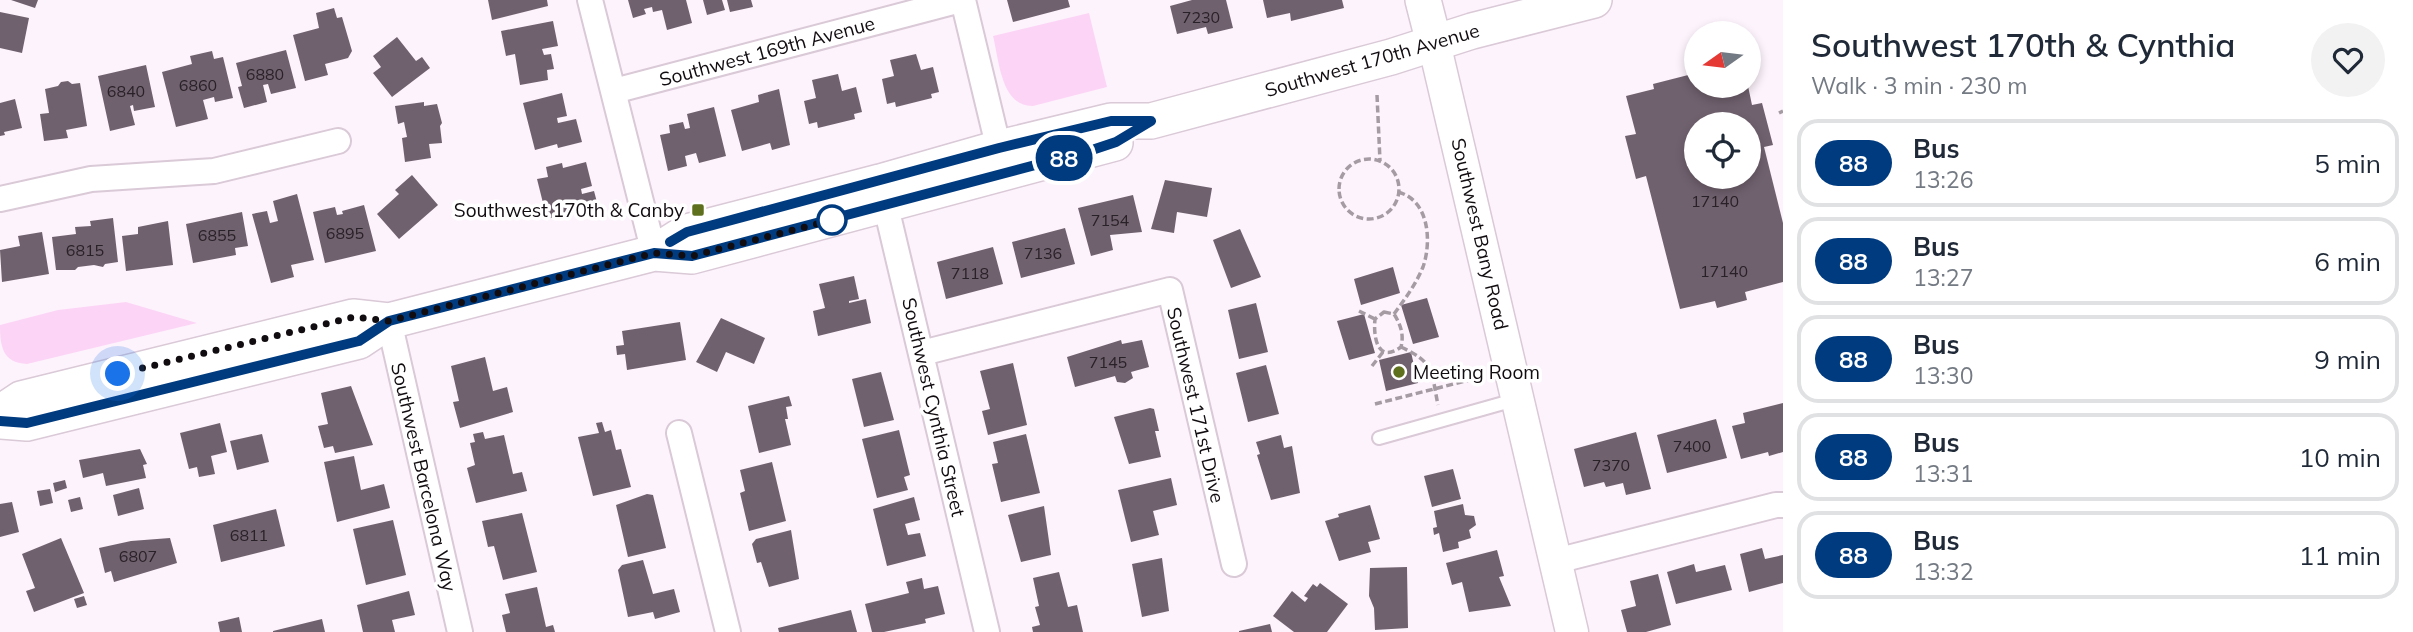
<!DOCTYPE html>
<meta charset="utf-8">
<style>
body{margin:0;font-family:Mulish,sans-serif;background:#f2f2f3;color:#1f2937;height:100vh;display:flex;flex-direction:column;font-size:26px;white-space:nowrap}
*{box-sizing:border-box;margin:0}
p{font-size:23px;color:#747a83}
.icon{flex:none;width:38px;height:38px;fill:none;stroke:currentColor;stroke-width:2;stroke-linecap:round;stroke-linejoin:round}
.map{position:relative;flex:1;overflow:hidden}
.details{display:flex;flex-direction:column;background:#fff;width:630px}
.details>*{flex:none}
.badge{padding:0 14px;border-radius:23px;font-size:24px;line-height:46px}
.needle{width:46px;rotate:256deg}
.fabs{position:absolute;left:1684px;top:21px;display:grid;gap:14px}
.fabs a{display:grid;place-items:center;width:77px;height:77px;border-radius:50%;background:#fff;box-shadow:0 4px 10px #0003;font-size:35px}
.you{position:absolute;width:35px;height:35px;margin:-18px;border:5px solid #fff;border-radius:50%;background:#1a73e8;box-shadow:0 0 0 10px #1a73e833}
.map>.badge{position:absolute;translate:-50% -50%;box-shadow:0 0 0 4px #fff}
.round{display:grid;place-items:center;flex:none;width:74px;height:74px;border-radius:37px;background:#f2f2f3}
.head{display:flex;align-items:center;justify-content:space-between;height:119px;padding:0 28px}
h1{font-size:33px;font-weight:600;line-height:52px}
ul{padding:0;list-style:none}
li{display:flex;align-items:center;gap:21px;height:88px;margin:0 14px 10px;padding:0 14px;border:4px solid #e0e1e3;border-radius:21px}
li div{flex:1}
li b{display:block;font-size:26px}
li em{font-style:normal}
li .badge{min-width:77px;font-weight:700;text-align:center}
main{display:flex;flex:1;min-height:0}
.map>svg:first-child{display:block}
.green{fill:#fcd5f6}
.building{fill:#70616e;fill-rule:evenodd}
.lines{fill:none;stroke-linecap:round;stroke-linejoin:round}
.service-casing{stroke:#dac9d7;stroke-width:16}
.minor-casing{stroke:#dac9d7;stroke-width:28}
.tertiary-casing{stroke:#dac9d7;stroke-width:35}
.secondary-casing{stroke:#dac9d7;stroke-width:38}
.path{stroke:#a49ba3;stroke-width:3.5;stroke-dasharray:7 3.5;stroke-linecap:butt}
.service{stroke:#fff;stroke-width:12}
.minor{stroke:#fff;stroke-width:24}
.tertiary{stroke:#fff;stroke-width:32}
.secondary{stroke:#fff;stroke-width:35}
.line-casing{stroke:#fff;stroke-width:16}
.line{stroke:#003b80;stroke-width:10}
.walk{stroke:#110c10;stroke-width:7;stroke-dasharray:0 12.6}
.poi-dot{fill:#5e701e;stroke:#fff;stroke-width:2.5}
.stop-dot{fill:#fff;stroke:#003b80;stroke-width:3.5}
.labels{text-anchor:middle;stroke-width:7;stroke-linejoin:round;paint-order:stroke}
.number-label{font-size:16px;fill:#292128}
.street-label{font-size:19px;fill:#110c10;stroke:#fff}
.poi-label{font-size:19px;fill:#110c10;stroke:#fff;text-anchor:end}
</style>
<main>
<div class="map">
<svg width="1783" height="632" viewBox="0 0 1783 632">
<rect width="100%" height="100%" fill="#fdf3fc"/>
<path class="green" d="M1089 13 1107 87 1033 106C1001 107 999 60 993 36Z
M126 302 197 323 27 364C2 363 0 345 0 325L58 310Z"/>
<path class="building" d="M11 0H38L35 8Z
M488 0H547L548 6 492 20Z
M628 0H686L692 23 667 30 662 10 653 12 652 7 644 9 646 14 633 18Z
M703 0H722L725 10 707 15Z
M727 0H751L753 7 730 12Z
M1007 0H1068L1070 7 1013 22Z
M1192 0H1226L1233 28 1208 34 1206 27 1177 34 1170 6Z
M1263 0H1342L1344 8 1291 21 1290 13 1267 18Z
M334 8 337 18 342 17 352 51 348 58 325 64 328 75 305 81 293 35 319 28 316 13Z
M0 12 29 18 22 53 0 48Z
M553 21 558 46 542 49 544 55 551 54 554 69 547 70 548 80 520 85 515 54 506 56 501 31Z
M397 37 416 61 422 57 430 68 392 97 373 73 381 67 373 56Z
M286 50 296 88 271 94 268 84 263 85 267 102 244 108 238 87 242 86 236 63Z
M212 51 214 59 223 57 233 98 215 102 214 97 203 100 208 119 176 127 162 72 192 64 190 56Z
M916 54 921 70 933 67 939 92 931 94 932 98 896 107 895 102 887 104 882 79 894 76 890 60Z
M146 65 155 107 134 111 133 105 130 106 135 125 110 131 98 76Z
M1696 73V86H1748L1752 105 1762 103 1773 145 1764 147 1783 223V282L1745 292 1747 300 1717 308 1715 301 1680 309 1646 176 1636 179 1625 136 1636 134 1626 96 1654 89 1653 84ZM1696 124H1748V177H1696Z
M838 74 842 91 856 87 862 112 854 114 855 119 818 128 817 122 809 124 804 101 816 98 812 80Z
M68 81 72 84 80 83 87 126 66 130 68 138 44 141 40 114 49 113 45 89 58 86 61 82Z
M779 89 790 145 772 150 770 143 742 151 731 110 759 102 758 95Z
M562 93 567 116 557 118 558 123 576 119 582 142 558 148 557 144 535 150 523 103Z
M15 99 22 128 4 132 5 135 0 136V103Z
M424 102V106L437 104 442 123 440 126 442 143 429 144 431 158 405 162 402 138 407 137 404 122 398 124 395 106Z
M714 107 726 156 699 163 696 153 685 156 687 166 668 171 660 135 670 133 669 125 683 122 685 129 690 128 687 114Z
M586 162 592 186 581 189 582 194 594 191 598 206 547 219 537 179 548 177 546 167 562 163 563 168Z
M412 175 438 205 399 239 377 214 399 194 395 190Z
M1165 180 1212 188 1207 217 1177 212 1174 233 1151 229Z
M297 194 314 260 291 265 294 277 271 283 252 214 267 211 270 223 278 221 273 201Z
M1133 195 1142 232 1110 235 1113 250 1091 256 1078 208Z
M364 205 376 251 325 263 313 212 335 207 337 215 343 214 342 211Z
M242 212 248 246 235 248 236 255 193 263 186 224Z
M113 218 118 262 105 264 103 267 94 265 78 267 75 270H56L52 237 76 234 75 227 91 226 90 221Z
M168 221 173 265 126 271 122 236 138 234V227Z
M1065 228 1075 264 1021 278 1012 242Z
M1240 229 1261 277 1231 288 1213 240Z
M42 232 49 274 2 282 0 250 20 246 18 236Z
M993 247 1003 284 946 299 937 262Z
M1393 267 1400 293 1361 305 1354 279Z
M854 276 859 299 849 301V303L866 299 871 323 818 336 813 311 825 308 819 284Z
M1427 298 1439 337 1413 344 1401 305Z
M1256 303 1268 352 1239 359 1228 310Z
M1364 314 1375 353 1349 360 1337 321Z
M721 318 765 338 754 364 726 352 717 372 696 362Z
M680 322 686 360 627 370 625 354 617 355 616 346 624 345 622 331Z
M1121 340 1122 344 1142 340 1149 367 1131 372 1133 378 1125 383 1117 382 1115 376 1075 387 1067 357Z
M1411 352 1418 383 1386 391 1379 360Z
M485 357 493 391 507 387 513 412 460 428 453 402 459 401 451 366Z
M1013 363 1027 425 988 435 982 411 990 409 980 371Z
M1266 365 1279 414 1248 422 1236 373Z
M881 372 894 420 864 427 852 379Z
M351 386 373 445 335 453 333 446 324 448 318 426 328 424 321 393Z
M789 396 792 406 786 407 788 419H785L791 445 759 453 748 406Z
M1783 403V452L1769 456 1768 452 1741 459 1732 426 1745 423 1743 413Z
M1150 408 1154 409 1159 431H1155L1161 457 1129 464 1114 417Z
M1716 419 1727 458 1667 473 1657 435Z
M602 422 605 432 611 430 616 450 621 449 631 487 593 496 578 437 599 433 596 423Z
M220 423 227 452 211 456 215 474 199 477 197 467 189 469 180 433Z
M899 430 910 475 904 477 908 490 877 498 862 439Z
M483 432 485 439 504 435 513 474 522 472 527 491 476 503 467 468 475 465 470 443 475 442 473 434Z
M1636 432 1651 489 1626 495 1623 483 1606 487 1604 482 1584 487 1574 449Z
M262 434 269 462 237 470 230 441Z
M1026 434 1040 493 1001 502 992 464 998 463 993 442Z
M1281 435 1284 448 1292 446 1300 493 1271 500 1257 455 1260 454 1256 442Z
M140 449 147 464 143 465 146 478 106 486 103 473 83 478 79 460Z
M354 456 361 490 384 484 390 508 337 522 324 462Z
M772 462 786 521 749 531 740 493 745 491 740 470Z
M1453 469 1461 499 1432 507 1424 476Z
M1171 478 1177 505 1153 511 1159 535 1131 542 1118 490Z
M65 480 67 488 55 492 53 483Z
M139 488 144 509 118 516 113 495Z
M50 489 53 503 40 506 37 491Z
M647 494 653 495 666 548 628 557 616 505Z
M80 497 83 509 71 512 68 500Z
M914 497 920 520 905 524 908 535 920 533 926 556 887 566 873 509Z
M12 502 19 532 0 537V504Z
M1463 504 1465 515 1474 516 1476 525 1469 530 1471 538 1458 542 1459 548 1443 552 1439 533 1434 535 1433 528 1437 527 1434 511Z
M1370 505 1380 539 1368 542 1371 552 1339 561 1325 521 1339 517 1338 514Z
M1044 506 1051 555 1021 562 1008 515Z
M276 509 285 546 221 562 213 525Z
M522 513 537 572 503 580 494 546 488 547 482 521Z
M393 520 406 575 366 585 353 529Z
M791 530 799 579 769 587 761 562 757 563 752 544 756 539Z
M61 538 84 593 34 612 26 591 35 588 22 554Z
M170 538 177 563 114 582 111 571 105 573 99 548 131 541Z
M1762 548 1765 559 1783 555V583L1749 592 1740 554Z
M1497 550 1504 576 1499 577 1511 606 1469 612 1462 582 1452 585 1446 563Z
M1162 558 1169 611 1142 617 1132 564Z
M643 560 653 594 674 589 680 612 655 619 653 612 628 617 618 570 622 565Z
M1694 564 1696 572 1725 565 1732 590 1676 604 1667 572Z
M1407 567 1408 628 1375 630 1374 608 1369 596 1370 568Z
M1059 572 1068 607 1077 605 1083 632H1033L1032 627 1040 625 1035 607 1039 606 1033 578Z
M1658 574 1671 625 1646 632H1627L1621 610 1636 606 1630 581Z
M922 578 924 589 938 586 945 614 925 619 926 623 884 632H872L865 604 909 593 906 582Z
M1320 583 1348 604 1327 632H1294L1273 616 1292 591 1305 602 1308 598 1304 596 1313 584 1317 587Z
M537 587 546 627 553 625 555 632H506L502 615 510 613 505 594Z
M409 591 415 615 392 620 395 632H363L357 605Z
M84 596 87 605 77 608 74 599Z
M851 610 857 632H779L778 628Z
M239 617 242 632H220L218 622Z
M322 619 325 632H273V631Z
M1270 624 1272 632H1239V631Z"/>
<g class="lines">
<g class="service-casing">
<path id="service" d="M1379 438 1518 399"/>
</g>
<g class="minor-casing">
<path id="minor" d="M590 0 654 253
M963 0 1002 162
M614 91 961 0
M882 190 987 632
M0 199 91 179 214 171 338 141
M389 321 460 632
M922 353 1170 290 1234 564
M679 433 728 632
M1556 561 1776 505H1783"/>
</g>
<g class="tertiary-casing">
<path id="tertiary" d="M1434 43 1572 632"/>
</g>
<g class="secondary-casing">
<path id="secondary" d="M1423 0 1434 43
M654 253 692 256 1115 143
M0 413 21 399 353 317 389 321
M0 421 27 423 359 341 389 321 654 253 687 232 880 182 999 148 1111 121H1151L1391 57 1472 31 1594 0"/>
</g>
<path class="path" d="M1377 95 1380 161
M1779 113 1783 111
M1339 189a30 30 0 1 1 60 0a30 30 0 1 1-60 0Z
M1359 311 1375 319
M1384 312 1394 314C1401 325 1404 335 1401 347 1378 364 1373 338 1375 319Z
M1394 314C1405 299 1416 284 1423 267 1432 241 1429 200 1398 192
M1401 347C1435 363 1431 371 1438 405
M1372 366 1383 352
M1375 404 1485 376"/>
<use href="#service" class="service"/>
<use href="#minor" class="minor"/>
<use href="#tertiary" class="tertiary"/>
<use href="#secondary" class="secondary"/>
</g>
<g class="lines">
<g class="line-casing">
<path id="line" d="M0 421 27 423 359 341 389 321 654 253 692 256 1092 150 1116 142 1151 121H1111L999 148 687 232 670 242"/>
</g>
<use href="#line" class="line"/>
<path class="walk" d="M118 374 354 317 389 321 654 253 692 256 832 220"/>
</g>
<g class="poi-dot">
<rect x="691" y="203" width="14" height="14" rx="3.5"/>
<circle cx="1399" cy="372" r="7"/>
</g>
<circle class="stop-dot" cx="832" cy="220" r="14"/>
<g class="labels">
<g class="number-label">
<text x="1201" y="23">7230</text>
<text x="265" y="80">6880</text>
<text x="198" y="91">6860</text>
<text x="126" y="97">6840</text>
<text x="1715" y="207">17140</text>
<text x="1110" y="226">7154</text>
<text x="345" y="239">6895</text>
<text x="217" y="241">6855</text>
<text x="85" y="256">6815</text>
<text x="1043" y="259">7136</text>
<text x="1724" y="277">17140</text>
<text x="970" y="279">7118</text>
<text x="1108" y="368">7145</text>
<text x="1692" y="452">7400</text>
<text x="1611" y="471">7370</text>
<text x="249" y="541">6811</text>
<text x="138" y="562">6807</text>
</g>
<g class="street-label">
<text transform="translate(767 51) rotate(-15)" y="7">Southwest 169th Avenue</text>
<text transform="translate(1372 60) rotate(-16)" y="7">Southwest 170th Avenue</text>
<text transform="translate(1480 234) rotate(77)" y="7">Southwest Bany Road</text>
<text transform="translate(1196 405) rotate(77)" y="7">Southwest 171st Drive</text>
<text transform="translate(934 407) rotate(77)" y="7">Southwest Cynthia Street</text>
<text transform="translate(424 477) rotate(77)" y="7">Southwest Barcelona Way</text>
</g>
<g class="poi-label">
<text x="684" y="217">Southwest 170th &amp; Canby</text>
<text x="1413" y="379" text-anchor="start">Meeting Room</text>
</g>
</g>
</svg>
<div class="fabs">
<a><svg class="needle" viewBox="-14 -14 28 28"><path d="M0-13l5 13h-10z" fill="#e53935"/><path d="M0 13l5-13h-10z" fill="#747a83"/></svg></a>
<a><svg class="icon" aria-label="locate" viewBox="0 0 24 24"><circle cx="12" cy="12" r="6"/><path d="M12 2v4M12 18v4M2 12h4M18 12h4"/></svg></a>
</div>
<div class="you" style="left:118px;top:374px"></div>
<b class="badge" style="left:1064px;top:158px;background:#003b80;color:#fff">88</b>
</div>
<section class="details">
<div class="head"><div><h1>Southwest 170th &amp; Cynthia</h1><p>Walk · 3 min · 230 m</p></div><a class="round"><svg class="icon" aria-label="heart" viewBox="0 0 24 24"><path d="M12 20l-8-8c-3-5 5-10 8-4 3-6 11-1 8 4z"/></svg></a></div>
<ul>
<li><span class="badge" style="background:#003b80;color:#fff">88</span><div><b>Bus</b><p>13:26</p></div><em>5 min</em></li>
<li><span class="badge" style="background:#003b80;color:#fff">88</span><div><b>Bus</b><p>13:27</p></div><em>6 min</em></li>
<li><span class="badge" style="background:#003b80;color:#fff">88</span><div><b>Bus</b><p>13:30</p></div><em>9 min</em></li>
<li><span class="badge" style="background:#003b80;color:#fff">88</span><div><b>Bus</b><p>13:31</p></div><em>10 min</em></li>
<li><span class="badge" style="background:#003b80;color:#fff">88</span><div><b>Bus</b><p>13:32</p></div><em>11 min</em></li>
</ul>
</section>
</main>
